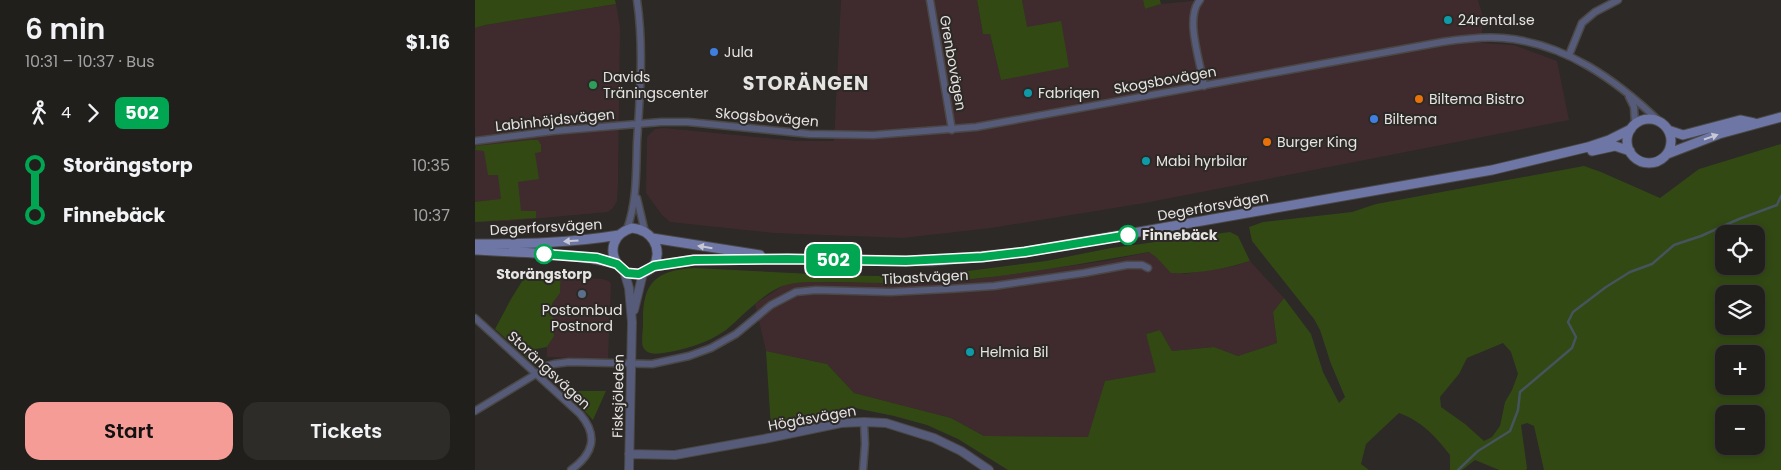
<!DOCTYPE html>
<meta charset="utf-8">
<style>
body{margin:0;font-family:Poppins,sans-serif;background:#2d2c29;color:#f1f3f6;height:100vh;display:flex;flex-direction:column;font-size:19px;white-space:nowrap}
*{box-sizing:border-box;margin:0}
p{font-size:16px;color:#a2a2a3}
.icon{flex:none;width:28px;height:28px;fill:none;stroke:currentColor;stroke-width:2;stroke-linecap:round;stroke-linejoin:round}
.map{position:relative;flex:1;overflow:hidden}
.panel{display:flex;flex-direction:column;background:#211f1c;width:475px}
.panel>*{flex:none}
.badge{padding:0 10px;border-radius:8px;font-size:18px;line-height:32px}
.fabs{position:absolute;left:1240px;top:225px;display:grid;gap:10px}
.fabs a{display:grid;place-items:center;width:50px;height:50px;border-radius:10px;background:#211f1c;box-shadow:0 2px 8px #0003,0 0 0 1px #3e3d3b;font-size:25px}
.map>.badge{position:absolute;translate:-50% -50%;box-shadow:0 0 0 2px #fff}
.legs{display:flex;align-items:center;gap:8px;height:55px;padding:0 25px;font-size:16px}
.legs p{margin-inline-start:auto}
.summary{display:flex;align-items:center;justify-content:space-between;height:85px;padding:0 25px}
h1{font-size:28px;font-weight:600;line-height:38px}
.action{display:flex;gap:10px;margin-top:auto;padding:10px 25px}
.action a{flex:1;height:58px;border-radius:15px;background:#f59c96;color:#111;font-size:20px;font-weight:600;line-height:58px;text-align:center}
.action a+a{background:#2d2c29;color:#f1f3f6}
ul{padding:0 25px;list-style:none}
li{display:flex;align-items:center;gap:18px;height:50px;font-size:19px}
li i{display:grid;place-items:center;width:8px;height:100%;margin:0 6px;background:currentColor}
li i::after{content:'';width:12px;height:12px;margin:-6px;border:4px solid;border-radius:50%;background:#211f1c}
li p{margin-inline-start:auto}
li:first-child i{background:linear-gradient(#0000 50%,currentColor 0)}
li:last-child i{background:linear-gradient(currentColor 50%,#0000 0)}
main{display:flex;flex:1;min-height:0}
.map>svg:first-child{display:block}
.commercial{fill:#3f2b2d}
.green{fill:#324914;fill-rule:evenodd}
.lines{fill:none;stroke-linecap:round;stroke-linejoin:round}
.stream{stroke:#45545d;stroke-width:2.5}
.minor-casing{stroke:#4a4744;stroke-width:9}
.tertiary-casing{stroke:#4a4744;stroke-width:10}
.secondary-casing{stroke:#4a4744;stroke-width:11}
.minor{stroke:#555b78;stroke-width:6}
.tertiary{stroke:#555b78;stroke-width:8}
.secondary{stroke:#6d76a5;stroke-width:9}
.oneway{fill:#c8c8d4}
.line-1-casing{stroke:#fff;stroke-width:11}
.line-1{stroke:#00a651;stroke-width:8}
.culture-dot{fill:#0f9aa8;stroke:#2c2926;stroke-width:2}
.shop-dot{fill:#3f7fe0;stroke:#2c2926;stroke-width:2}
.leisure-dot{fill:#2e9e5b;stroke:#2c2926;stroke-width:2}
.food-dot{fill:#e8710a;stroke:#2c2926;stroke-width:2}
.stop-1-dot{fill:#fff;stroke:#00a651;stroke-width:2.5}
.service-dot{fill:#5c6f8a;stroke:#2c2926;stroke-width:2}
.labels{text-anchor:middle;stroke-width:4;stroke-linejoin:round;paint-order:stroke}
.poi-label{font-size:14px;fill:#e6e4e3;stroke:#2c2926;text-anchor:start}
.street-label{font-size:14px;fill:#e6e4e3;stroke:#2c2926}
.stop-label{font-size:14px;font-weight:bold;fill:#e6e4e3;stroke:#2c2926;text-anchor:start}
.district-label{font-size:19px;font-weight:bold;letter-spacing:1px;fill:#e6e4e3;stroke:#2c2926}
</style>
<main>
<section class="panel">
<div class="summary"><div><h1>6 min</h1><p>10:31 – 10:37 · Bus</p></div><b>$1.16</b></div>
<div class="legs"><svg class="icon" aria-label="walk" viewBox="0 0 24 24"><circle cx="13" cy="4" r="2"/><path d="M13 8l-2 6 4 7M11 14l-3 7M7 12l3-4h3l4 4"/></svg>4<svg class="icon" aria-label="forward" viewBox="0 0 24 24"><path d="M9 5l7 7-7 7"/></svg><b class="badge" style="background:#00a651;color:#fff">502</b></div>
<ul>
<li><i style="color:#00a651"></i><b>Storängstorp</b><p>10:35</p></li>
<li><i style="color:#00a651"></i><b>Finnebäck</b><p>10:37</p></li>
</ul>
<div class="action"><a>Start</a><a>Tickets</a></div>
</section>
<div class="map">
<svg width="1306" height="470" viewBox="0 0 1306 470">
<rect width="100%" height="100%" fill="#2c2926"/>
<path class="commercial" d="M366 0H502L508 34H515L526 80 551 27 547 0H668L670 9 686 4 727 0H1003L1008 17 1006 43 1039 45 1082 61 1094 120 670 203 516 228 428 238 299 233 195 222 187 215 171 193 172 137 180 129 189 128 322 141H359Z
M141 4 145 27 143 183 142 201 138 208 133 212 34 221 0 222V28L10 25Z
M675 252 709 274 759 266 775 261 809 298 798 312 802 343 763 356 739 347 697 351 685 330 671 334 682 372 630 381 614 437 509 436 476 418 379 393 352 364 291 351 280 304 309 285 329 282 444 283 501 279 631 261Z
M86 276 127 279 134 281 136 284 133 359 72 357V347L79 336 77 304 85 293Z"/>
<path class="green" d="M0 0H140L141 4 10 25 0 28Z
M502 0H547L552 27 586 21 594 67 526 80 515 34H508Z
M668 0H685L686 4 670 9Z
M55 140H63L66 145V152L60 153 64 179 43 182 46 211H61V218L0 222V202L26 199 23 175H13L9 151 0 150 1 146Z
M1306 144V470H1069L1059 426 1052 423 1046 425 1052 468 1051 470H1024L1000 460 987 470H975V455C960 436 948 422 924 413L891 444 886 464 894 470H533L483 439 452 425 419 416 380 408 296 428 291 351 352 364 379 393 476 418 509 436 613 437 630 381 681 372 671 334 685 330 697 351 739 347 763 356 802 343 798 312 809 298 836 334 848 372 864 403 870 397 856 364 845 330 839 319 777 241 774 227 788 222 877 212 901 204 1109 166 1126 172 1185 198 1224 169ZM1249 234H1281V266H1249ZM1249 294H1281V326H1249ZM1028 343 1036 352 1043 374 1037 390 1030 402 1025 426 1017 437 1009 441 990 424 966 407 965 397 984 374 992 358ZM1249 354H1281V386H1249ZM1249 414H1281V446H1249Z
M755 232 763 236 775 261C750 269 722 274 696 273L681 257 674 252C599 265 523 279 446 283 416 284 386 282 356 282 341 282 325 281 311 285 291 290 267 317 251 330 233 343 209 350 188 353 181 354 172 355 168 347 166 341 168 330 168 324 167 284 179 270 220 268L356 275 446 277 571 261 636 248Z
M54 270 86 274 85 293 77 304 79 336 72 347 61 349 52 358 20 329 36 299Z
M90 391H131L118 420Z"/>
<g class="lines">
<path class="stream" d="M983 470 1003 451 1035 431 1043 410 1045 392 1097 348 1101 337 1093 322 1098 312 1131 287 1155 272 1177 264 1199 245 1226 236 1264 219 1302 205 1306 196"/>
<g class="minor-casing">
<path id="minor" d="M455 0 477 130
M725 0C709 18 726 63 729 86
M1094 55 1107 23 1120 12 1143 0
M1154 97 1159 107 1160 124
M0 141 78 131 186 122H213L334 134 398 135 501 127 967 42C986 39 1008 36 1028 38 1090 43 1141 80 1184 121
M162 198 170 232
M152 229C162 201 161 172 162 142 165 95 169 47 162 0
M0 318 105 414C124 436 118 454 96 470
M0 411 61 374 71 366 79 364 94 362 177 364 214 356 236 348 261 334 296 305 321 292 341 290 415 292 474 289 519 286 609 273 652 265H667L673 268
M388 470 390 444 389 422"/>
</g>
<g class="tertiary-casing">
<path id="tertiary" d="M149 271 154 288 157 322 154 470
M159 310 168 273
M154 454 200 455 289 439 366 423 389 422 411 423 459 438 486 451 514 470"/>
</g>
<g class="secondary-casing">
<path id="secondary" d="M1152 141a22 22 0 1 1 44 0a22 22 0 1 1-44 0Z
M1193 130 1208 135 1265 120 1279 123
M1117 151 1140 146 1155 151
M1192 154 1244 134 1306 117
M157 228C176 230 188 247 179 266 148 295 117 240 157 228Z
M177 238 285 255
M0 244C48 244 96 243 144 235
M1 250C48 253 96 252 142 264
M179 266 219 260 313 259 458 261 550 252 1017 170 1113 147 1134 140 1156 129"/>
</g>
<use href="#minor" class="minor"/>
<use href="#tertiary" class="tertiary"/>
<use href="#secondary" class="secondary"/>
</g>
<defs><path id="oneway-solid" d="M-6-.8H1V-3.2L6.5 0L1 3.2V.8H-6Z" transform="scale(1.25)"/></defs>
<g class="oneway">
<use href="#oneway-solid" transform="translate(1236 137) rotate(-19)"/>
<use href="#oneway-solid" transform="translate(96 241) rotate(176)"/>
<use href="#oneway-solid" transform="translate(230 247) rotate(-171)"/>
</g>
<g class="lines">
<g class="line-1-casing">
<path id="line-1" d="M69 254 122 258 142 264 152 273 164 274 179 266 219 260 313 259 431 261 507 257 550 252 653 235"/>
</g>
<use href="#line-1" class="line-1"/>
</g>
<g class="culture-dot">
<circle cx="973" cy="20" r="5"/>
<circle cx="553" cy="93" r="5"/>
<circle cx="671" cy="161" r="5"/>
<circle cx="495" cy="352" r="5"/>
</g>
<g class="shop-dot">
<circle cx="239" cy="52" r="5"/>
<circle cx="899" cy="119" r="5"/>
</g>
<circle class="leisure-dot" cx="118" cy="85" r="5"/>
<g class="food-dot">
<circle cx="944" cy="99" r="5"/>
<circle cx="792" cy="142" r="5"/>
</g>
<g class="stop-1-dot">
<circle cx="653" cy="235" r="9"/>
<circle cx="69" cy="254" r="9"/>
</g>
<circle class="service-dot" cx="107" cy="294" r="5"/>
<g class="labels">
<g class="poi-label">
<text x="983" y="25">24rental.se</text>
<text x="249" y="57">Jula</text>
<text x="128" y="82">Davids<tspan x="128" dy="16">Träningscenter</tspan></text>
<text x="563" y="98">Fabriqen</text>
<text x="954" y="104">Biltema Bistro</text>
<text x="909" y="124">Biltema</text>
<text x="802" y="147">Burger King</text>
<text x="681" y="166">Mabi hyrbilar</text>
<text x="107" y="315" text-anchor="middle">Postombud<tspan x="107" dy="16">Postnord</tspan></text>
<text x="505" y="357">Helmia Bil</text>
</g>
<g class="street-label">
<text transform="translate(478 63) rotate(80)" y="5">Grenbovägen</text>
<text transform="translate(690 80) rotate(-10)" y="5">Skogsbovägen</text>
<text transform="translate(292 117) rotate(5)" y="5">Skogsbovägen</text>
<text transform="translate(80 120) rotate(-6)" y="5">Labinhöjdsvägen</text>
<text transform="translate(738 206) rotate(-10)" y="5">Degerforsvägen</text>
<text transform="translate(71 227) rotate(-3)" y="5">Degerforsvägen</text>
<text transform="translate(450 277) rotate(-3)" y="5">Tibastvägen</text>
<text transform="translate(74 370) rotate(43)" y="5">Storängsvägen</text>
<text transform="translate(143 396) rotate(-89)" y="5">Fisksjöleden</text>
<text transform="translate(337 418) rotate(-10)" y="5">Högåsvägen</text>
</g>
<g class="stop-label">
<text x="667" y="240">Finnebäck</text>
<text x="69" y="279" text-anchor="middle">Storängstorp</text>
</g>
<g class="district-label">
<text x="331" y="90">STORÄNGEN</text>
</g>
</g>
</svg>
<div class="fabs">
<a><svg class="icon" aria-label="locate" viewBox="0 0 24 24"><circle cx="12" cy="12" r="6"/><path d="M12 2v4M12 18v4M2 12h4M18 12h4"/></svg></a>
<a><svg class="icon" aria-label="layers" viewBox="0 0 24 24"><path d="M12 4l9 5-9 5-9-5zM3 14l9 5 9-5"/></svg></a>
<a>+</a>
<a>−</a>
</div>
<b class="badge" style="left:358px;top:260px;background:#00a651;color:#fff">502</b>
</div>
</main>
